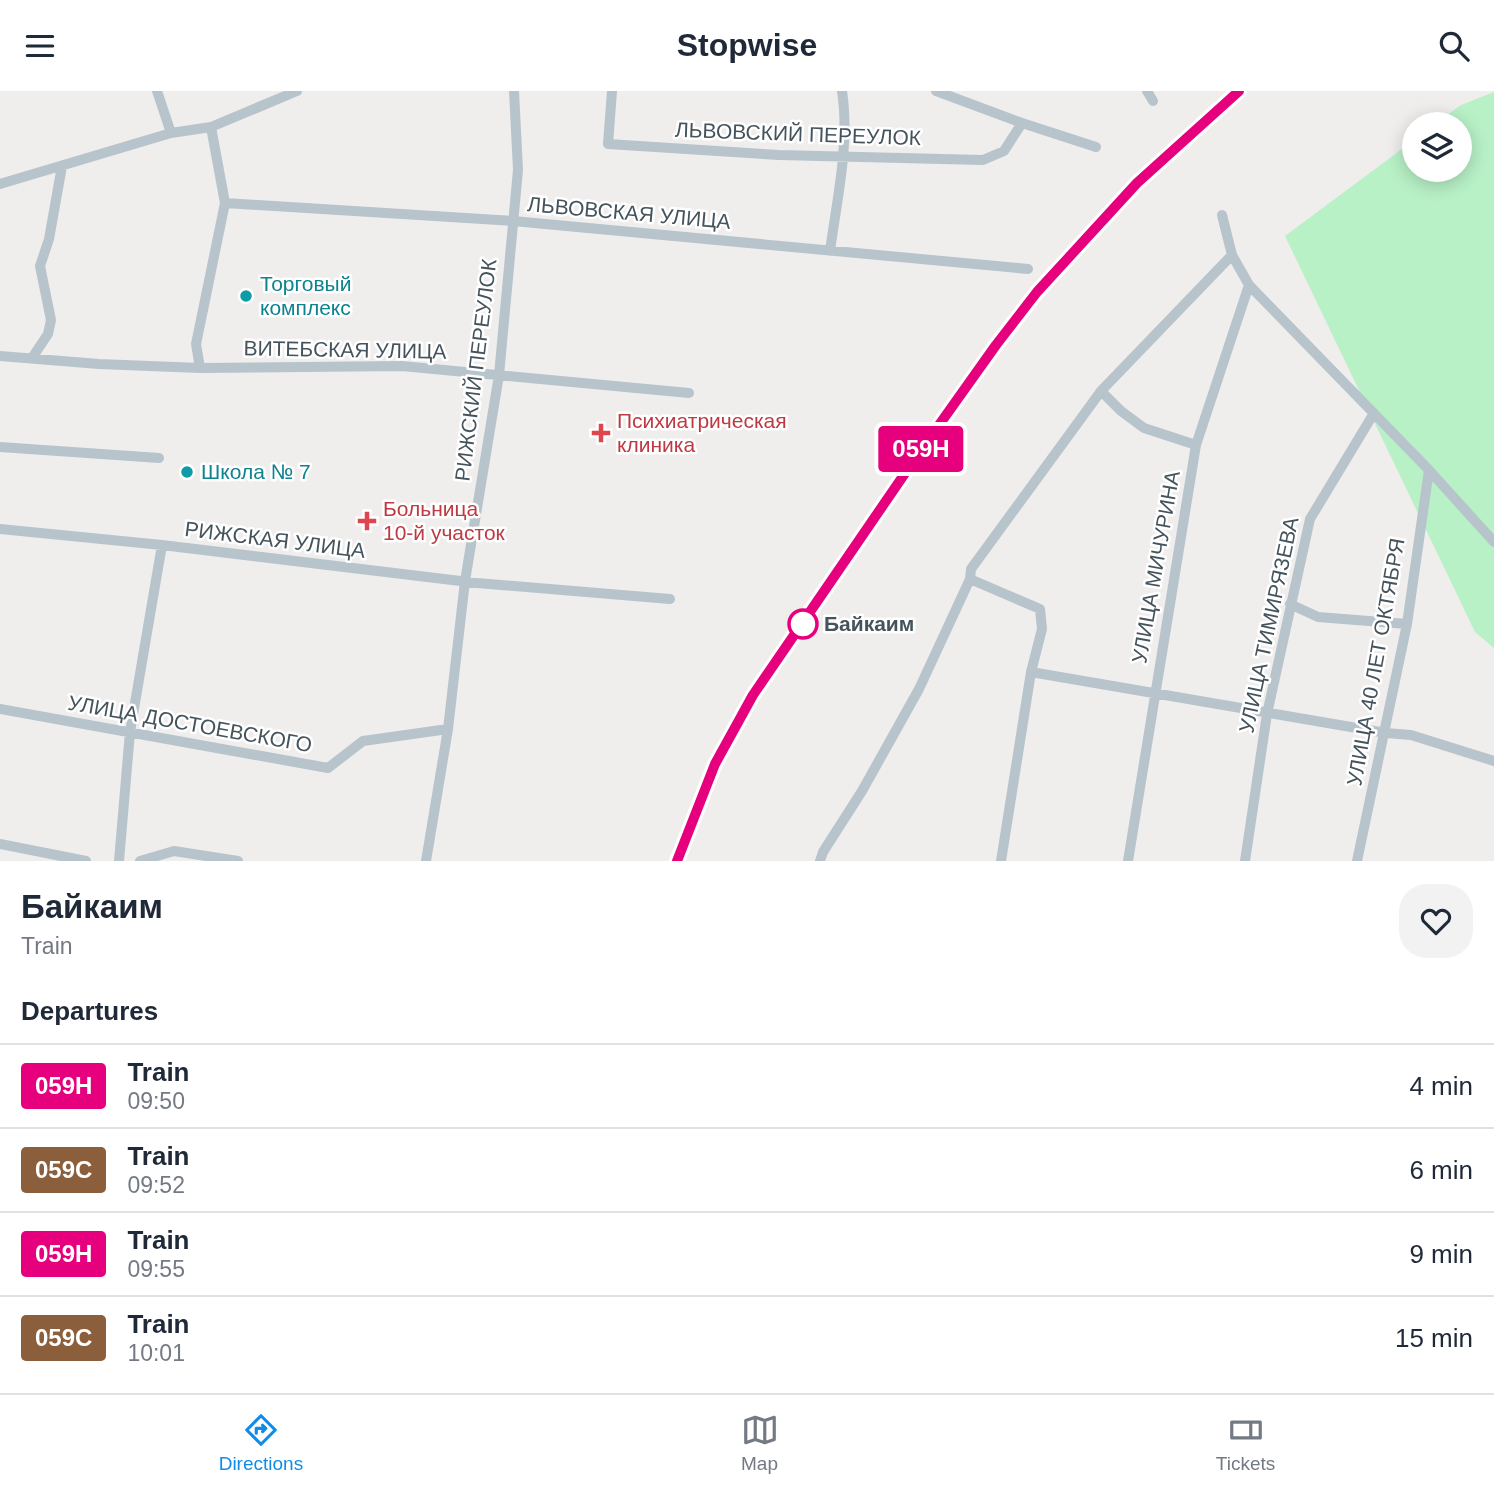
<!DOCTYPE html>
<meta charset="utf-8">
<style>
body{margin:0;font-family:Arial,sans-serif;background:#f2f2f3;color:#1f2937;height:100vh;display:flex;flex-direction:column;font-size:26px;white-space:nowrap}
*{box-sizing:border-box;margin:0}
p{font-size:23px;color:#747a83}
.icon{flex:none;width:38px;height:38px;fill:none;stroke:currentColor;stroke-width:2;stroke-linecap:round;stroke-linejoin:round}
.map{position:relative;height:770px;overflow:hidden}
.drawer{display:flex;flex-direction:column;background:#fff;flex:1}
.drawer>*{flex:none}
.badge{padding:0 14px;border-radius:5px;font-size:24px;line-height:46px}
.fabs{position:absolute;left:1402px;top:21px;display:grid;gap:14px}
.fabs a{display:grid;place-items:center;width:70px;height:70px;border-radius:50%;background:#fff;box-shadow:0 4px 18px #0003;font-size:35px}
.map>.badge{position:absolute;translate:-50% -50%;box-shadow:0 0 0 4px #fff}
h2{padding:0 21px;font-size:26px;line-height:63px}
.round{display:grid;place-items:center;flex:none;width:74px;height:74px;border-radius:28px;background:#f2f2f3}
.head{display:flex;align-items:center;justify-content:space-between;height:119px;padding:0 21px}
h1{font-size:33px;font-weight:700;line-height:52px}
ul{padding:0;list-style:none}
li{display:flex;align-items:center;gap:21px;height:84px;padding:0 21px;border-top:2px solid #e0e1e3}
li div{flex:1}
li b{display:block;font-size:26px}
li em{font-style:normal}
li .badge{min-width:77px;font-weight:700;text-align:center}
header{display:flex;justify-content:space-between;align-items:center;height:91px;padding:0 21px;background:#fff;font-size:32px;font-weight:700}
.tabs{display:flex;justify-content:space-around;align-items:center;height:98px;border-top:2px solid #e0e1e3;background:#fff;font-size:19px;color:#747a83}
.tabs a{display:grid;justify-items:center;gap:4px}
.tabs .on{color:#108ce8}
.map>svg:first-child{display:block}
.green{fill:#b8f1c6}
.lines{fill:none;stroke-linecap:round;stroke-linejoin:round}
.street{stroke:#b8c4cb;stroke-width:10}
.rail-casing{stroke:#afb4b8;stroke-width:5}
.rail{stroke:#fff;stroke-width:2.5;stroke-dasharray:8;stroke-linecap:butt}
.line-casing{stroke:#fff;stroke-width:16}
.line{stroke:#e6007e;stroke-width:10}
.culture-dot{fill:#0f9aa8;stroke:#fff;stroke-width:2.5}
.health-dot{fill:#e0444e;stroke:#fff;stroke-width:2.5}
.stop-dot{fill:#fff;stroke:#e6007e;stroke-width:3.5}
.labels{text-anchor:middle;stroke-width:5;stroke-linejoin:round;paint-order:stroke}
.street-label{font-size:21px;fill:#45545c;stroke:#fff}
.culture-label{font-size:21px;fill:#0d838f;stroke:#fff;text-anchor:start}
.health-label{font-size:21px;fill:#be3a42;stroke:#fff;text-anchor:start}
.stop-label{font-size:21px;font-weight:bold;fill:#45545c;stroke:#fff;text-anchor:start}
</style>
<header><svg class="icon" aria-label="menu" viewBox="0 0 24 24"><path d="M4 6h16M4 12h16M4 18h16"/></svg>Stopwise<svg class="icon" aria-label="search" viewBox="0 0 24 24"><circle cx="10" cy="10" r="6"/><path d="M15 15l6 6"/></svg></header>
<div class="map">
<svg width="1494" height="770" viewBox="0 0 1494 770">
<rect width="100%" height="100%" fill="#f0eded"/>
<path class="green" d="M1494 1V557L1475 541 1285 145 1414 49V79H1460V33H1435L1461 14Z"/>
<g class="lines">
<path class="street" d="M157 0 171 42
M612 0 608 53 779 64 983 69 1004 60 1022 32
M936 0 1022 32 1096 56
M1147 0 1153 10
M0 93 171 42 211 36 297 0
M225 112 513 130 1028 178
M1222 124 1232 164 1249 194 1429 379 1494 451
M830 160C837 108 850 52 842 0
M0 265 99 273 200 277 402 275 689 302
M32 267 48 243 51 229 40 175 49 148 62 75
M200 277 196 253 225 112 211 36
M1101 300 1121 320 1144 337 1196 354
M0 356 159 367
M0 438 162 454 477 492 670 508
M970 488 1040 518 1042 538 1031 581 1001 770
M1290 513 1318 526 1407 533
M1031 581 1386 642 1411 644 1494 670
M0 618 328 677 363 650 448 638
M0 753 86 770
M119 770 130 641 162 454
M140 770 174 760 238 770
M426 770 448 638 465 490 499 284 518 79 514 0
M820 770 823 761 862 700 919 598 970 488 971 478 1101 300 1232 164
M1128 770 1196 354 1249 194
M1245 770 1267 623 1310 428 1374 322
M1357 770 1407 533 1429 379"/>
<g class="rail-casing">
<path id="rail" d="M677 770 715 673 753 604 912 372 996 254 1036 201 1152 77 1239 0"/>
</g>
<use href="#rail" class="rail"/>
</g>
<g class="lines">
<g class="line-casing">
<path id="line" d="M677 770 715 673 753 604 912 372 996 254 1037 201 1137 92 1239 0"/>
</g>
<use href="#line" class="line"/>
</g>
<g class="culture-dot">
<circle cx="246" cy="205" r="7"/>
<circle cx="187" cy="381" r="7"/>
</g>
<g class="health-dot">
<path d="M597.5 331.5h7v7h7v7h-7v7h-7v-7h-7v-7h7z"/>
<path d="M363.5 419.5h7v7h7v7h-7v7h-7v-7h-7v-7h7z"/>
</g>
<circle class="stop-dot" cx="803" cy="533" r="14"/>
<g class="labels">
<g class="street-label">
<text transform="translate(798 43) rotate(2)" y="7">ЛЬВОВСКИЙ ПЕРЕУЛОК</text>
<text transform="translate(629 122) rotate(5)" y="7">ЛЬВОВСКАЯ УЛИЦА</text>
<text transform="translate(345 259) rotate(1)" y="7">ВИТЕБСКАЯ УЛИЦА</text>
<text transform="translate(476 279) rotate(-83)" y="7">РИЖСКИЙ ПЕРЕУЛОК</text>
<text transform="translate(275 449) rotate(7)" y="7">РИЖСКАЯ УЛИЦА</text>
<text transform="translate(1156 476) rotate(-80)" y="7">УЛИЦА МИЧУРИНА</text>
<text transform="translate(1269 534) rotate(-78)" y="7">УЛИЦА ТИМИРЯЗЕВА</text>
<text transform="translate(1376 571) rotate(-80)" y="7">УЛИЦА 40 ЛЕТ ОКТЯБРЯ</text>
<text transform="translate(190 633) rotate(10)" y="7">УЛИЦА ДОСТОЕВСКОГО</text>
</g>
<g class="culture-label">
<text x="260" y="200">Торговый<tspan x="260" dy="24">комплекс</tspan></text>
<text x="201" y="388">Школа № 7</text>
</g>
<g class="health-label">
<text x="617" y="337">Психиатрическая<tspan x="617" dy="24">клиника</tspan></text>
<text x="383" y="425">Больница<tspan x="383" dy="24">10-й участок</tspan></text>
</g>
<g class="stop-label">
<text x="824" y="540">Байкаим</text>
</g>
</g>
</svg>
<div class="fabs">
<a><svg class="icon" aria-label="layers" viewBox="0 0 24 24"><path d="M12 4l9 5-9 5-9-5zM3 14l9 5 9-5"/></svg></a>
</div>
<b class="badge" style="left:921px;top:358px;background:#e6007e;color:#fff">059Н</b>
</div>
<section class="drawer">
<div class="head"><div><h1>Байкаим</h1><p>Train</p></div><a class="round"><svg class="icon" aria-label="heart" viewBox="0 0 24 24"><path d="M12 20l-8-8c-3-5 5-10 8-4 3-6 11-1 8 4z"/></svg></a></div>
<h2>Departures</h2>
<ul>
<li><span class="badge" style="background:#e6007e;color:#fff">059Н</span><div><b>Train</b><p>09:50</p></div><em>4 min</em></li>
<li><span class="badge" style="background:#8b5e3c;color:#fff">059С</span><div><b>Train</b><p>09:52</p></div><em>6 min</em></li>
<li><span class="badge" style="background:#e6007e;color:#fff">059Н</span><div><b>Train</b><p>09:55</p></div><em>9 min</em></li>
<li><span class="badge" style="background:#8b5e3c;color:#fff">059С</span><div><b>Train</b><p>10:01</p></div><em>15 min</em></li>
</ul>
</section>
<nav class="tabs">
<a class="on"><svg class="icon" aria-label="directions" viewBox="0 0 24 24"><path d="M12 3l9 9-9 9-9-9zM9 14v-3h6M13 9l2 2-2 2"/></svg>Directions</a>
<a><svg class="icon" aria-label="map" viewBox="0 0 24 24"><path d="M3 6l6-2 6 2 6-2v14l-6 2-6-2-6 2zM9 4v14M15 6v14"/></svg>Map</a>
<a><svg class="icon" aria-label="tickets" viewBox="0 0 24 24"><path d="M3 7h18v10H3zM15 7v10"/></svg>Tickets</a>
</nav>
